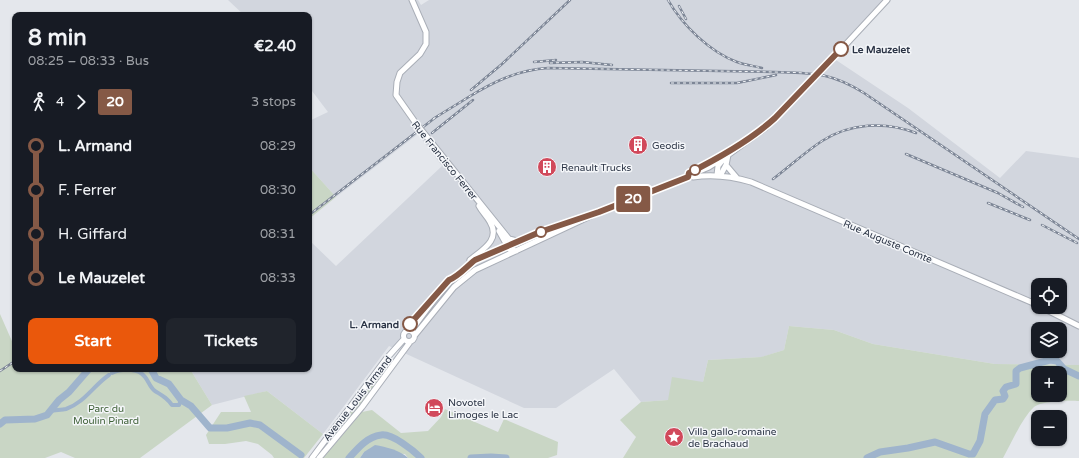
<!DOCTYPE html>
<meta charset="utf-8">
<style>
body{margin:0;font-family:"Varela Round",sans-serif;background:#20242c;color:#f1f3f6;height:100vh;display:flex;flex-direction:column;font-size:15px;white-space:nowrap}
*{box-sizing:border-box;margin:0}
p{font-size:13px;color:#9ea1a6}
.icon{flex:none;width:22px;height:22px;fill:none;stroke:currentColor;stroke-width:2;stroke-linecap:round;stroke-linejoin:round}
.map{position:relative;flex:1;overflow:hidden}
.details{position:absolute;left:12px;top:12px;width:300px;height:360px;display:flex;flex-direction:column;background:#171b24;border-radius:8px;box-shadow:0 1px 3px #0004}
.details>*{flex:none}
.badge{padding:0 8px;border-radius:3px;font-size:14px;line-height:26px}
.fabs{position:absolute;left:1031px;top:278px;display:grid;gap:8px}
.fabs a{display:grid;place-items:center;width:36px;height:36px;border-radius:8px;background:#171b24;box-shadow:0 1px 3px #0004;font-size:20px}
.map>.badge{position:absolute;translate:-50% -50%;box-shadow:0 0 0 2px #fff}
.legs{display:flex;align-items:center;gap:6px;height:44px;padding:0 16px;font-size:13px}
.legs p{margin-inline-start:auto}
.summary{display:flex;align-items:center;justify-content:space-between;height:68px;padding:0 16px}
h1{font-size:22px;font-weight:700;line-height:30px}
.primary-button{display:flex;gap:8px;margin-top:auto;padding:8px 16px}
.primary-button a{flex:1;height:46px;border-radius:8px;background:#ea580c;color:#fff;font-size:16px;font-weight:700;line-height:46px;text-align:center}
.primary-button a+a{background:#20242c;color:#f1f3f6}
ul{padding:0 16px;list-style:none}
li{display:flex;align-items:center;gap:14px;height:44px;font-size:15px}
li i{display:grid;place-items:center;width:6px;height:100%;margin:0 5px;background:currentColor}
li i::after{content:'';width:10px;height:10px;margin:-5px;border:3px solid;border-radius:50%;background:#171b24}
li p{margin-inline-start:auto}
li:first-child i{background:linear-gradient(#0000 50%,currentColor 0)}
li:last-child i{background:linear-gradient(currentColor 50%,#0000 0)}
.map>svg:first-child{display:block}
.built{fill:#d2d6de;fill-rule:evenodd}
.green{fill:#c9d6c5;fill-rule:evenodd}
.water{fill:#9fb4cc}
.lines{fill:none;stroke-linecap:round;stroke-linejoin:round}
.canal{stroke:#9fb4cc;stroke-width:4}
.river{stroke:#9fb4cc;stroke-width:7}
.secondary-casing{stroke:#a9aeb7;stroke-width:7}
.secondary{stroke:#fff;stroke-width:5}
.rail-casing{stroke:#7d8696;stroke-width:2.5}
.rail{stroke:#f4f6f9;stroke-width:1;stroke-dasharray:3;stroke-linecap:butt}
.secondary-bridge-casing{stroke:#a9aeb7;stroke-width:7;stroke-linecap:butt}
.secondary-bridge{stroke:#fff;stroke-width:5}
.line-1-casing{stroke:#fff;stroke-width:9}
.line-1{stroke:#855946;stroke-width:6}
.stop-1-dot{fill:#fff;stroke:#855946;stroke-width:2}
.labels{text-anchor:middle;stroke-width:3;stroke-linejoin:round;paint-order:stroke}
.stop-label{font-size:10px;font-weight:bold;fill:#2b3445;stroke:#f4f6f9;text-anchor:start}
.poi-label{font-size:10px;fill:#2b3445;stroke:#f4f6f9;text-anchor:start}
.street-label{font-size:10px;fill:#2b3445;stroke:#f4f6f9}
.park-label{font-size:10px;fill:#3f6138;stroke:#f4f6f9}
</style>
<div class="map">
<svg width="1079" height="458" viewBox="0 0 1079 458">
<rect width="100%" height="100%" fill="#e4e7ec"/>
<path class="built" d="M228 0H418L421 5 429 0H883L830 56 908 108 1000 178 1026 151 1079 158V365L995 364 873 344 834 330 789 326 784 350 762 357 708 360 703 382 668 400 641 402 614 369 556 408H524L389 346 323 434 267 391 212 405 190 369H309V240L336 266 442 166 418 134 336 197 309 167V121L328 112 309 87V15H244ZM1038 285H1060V307H1038ZM1038 329H1060V351H1038Z"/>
<path class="green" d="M309 167 336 197 309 219Z
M0 314 15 348V369H190L212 405 140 458H75L61 452 45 458H0Z
M789 326 834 330 873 344 995 364 1079 365V401C1069 400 1041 401 1034 407 1022 418 1011 444 1003 458H623L636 437 620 420 641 402 668 400 672 377 703 382 708 360 761 357 784 350ZM1038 373H1060V395H1038Z
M389 358 390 367 317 458H314Z
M267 391 323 434 304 458H274L272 455 258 444 246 441 225 444H209L206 435 221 412H251L244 396Z
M445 409 498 432 504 419 558 442 557 455 548 458H408L405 454 364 452 360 458H323L362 412 372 410 401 433 428 431 441 417Z"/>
<path class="water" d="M375 445C386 447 400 450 408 458H360L364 452Z"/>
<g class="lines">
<path class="canal" d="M112 373C119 369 135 368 142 374 148 378 149 387 155 391 163 396 166 397 172 405H179L181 400
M50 411C56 410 62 410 66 409 84 403 94 385 109 375"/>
<path class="river" d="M151 369 156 378 169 384 181 400 191 406 210 428H227L250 423 260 425 301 455
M0 424 5 420 35 419 47 415 59 400 69 392 89 369
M349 458C358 448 367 437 381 435 392 433 414 451 421 458
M471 458 491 457 506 458
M867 458 880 452 908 448 935 442 969 454H973L980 441 985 414 995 400 1003 399 1005 396 1003 391 1006 387 1016 384V371L1020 368 1050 360 1057 361 1064 369 1079 376"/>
<g class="secondary-casing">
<path id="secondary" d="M412 0 426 32V44L420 54 400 73 397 82 396 95 415 122
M823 69 887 0
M427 137 509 239 517 241
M726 165 737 178
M717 175 718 166 722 161
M720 176 726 165 728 155
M693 177C713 174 731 176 751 182L1038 305
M499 231 509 249 516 251
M470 260C482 250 501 240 490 222 487 216 482 212 479 206
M1041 307 1079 326
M403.5 336a5.5 5.5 0 1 1 11 0a5.5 5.5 0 1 1-11 0Z
M411 331C428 307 450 277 475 260L541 232 581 218
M415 335 454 287 475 270 599 212 665 186 709 167 728 155 765 128 813 79
M312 458 386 359 404 339
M319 458 362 407 410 342"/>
</g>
<use href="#secondary" class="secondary"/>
<g class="rail-casing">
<path id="rail" d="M668 0C682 25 710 52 737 62 745 65 754 66 762 68
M679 6 686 19
M534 62 556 60
M550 63 582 62 612 65
M671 83H737L776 75
M471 90 502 64 570 0
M433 119C444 112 456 105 467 98 493 82 517 70 548 68L774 72C813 73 830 72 864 93L1079 239
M432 133 473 100
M906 154 998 193 1023 207
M773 179C789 167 805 152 822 141 850 123 885 121 916 133
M988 203 1030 220
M309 215 436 117
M1042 225 1077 243
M0 371 15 361"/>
</g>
<use href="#rail" class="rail"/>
<g class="secondary-bridge-casing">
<path id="secondary-bridge" d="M813 79 823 69
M415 122 427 137"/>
</g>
<use href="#secondary-bridge" class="secondary-bridge"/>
</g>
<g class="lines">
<g class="line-1-casing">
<path id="line-1" d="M410 324 449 280C459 276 466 267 475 260L540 232 599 212 688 177 689 173C719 158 750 141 775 118L841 49"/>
</g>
<use href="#line-1" class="line-1"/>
</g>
<defs>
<g id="building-disc" transform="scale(1)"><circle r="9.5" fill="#d1495b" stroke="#f4f6f9"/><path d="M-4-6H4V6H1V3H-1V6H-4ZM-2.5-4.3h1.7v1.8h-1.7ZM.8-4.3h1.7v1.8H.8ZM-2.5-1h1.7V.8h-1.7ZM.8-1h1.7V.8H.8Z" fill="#fff"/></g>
<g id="hotel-disc" transform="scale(1)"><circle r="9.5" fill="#d1495b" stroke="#f4f6f9"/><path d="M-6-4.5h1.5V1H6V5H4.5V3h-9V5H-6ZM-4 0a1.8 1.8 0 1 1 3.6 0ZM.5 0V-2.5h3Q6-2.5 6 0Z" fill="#fff"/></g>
<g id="sight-disc" transform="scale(1)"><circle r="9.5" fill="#d1495b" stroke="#f4f6f9"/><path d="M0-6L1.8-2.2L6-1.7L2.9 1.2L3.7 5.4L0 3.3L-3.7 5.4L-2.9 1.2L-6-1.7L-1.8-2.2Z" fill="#fff"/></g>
</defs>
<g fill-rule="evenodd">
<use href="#building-disc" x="638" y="145"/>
<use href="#building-disc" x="547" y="167"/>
<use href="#hotel-disc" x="434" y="408"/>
<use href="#sight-disc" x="674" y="437"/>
</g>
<g class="stop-1-dot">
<circle cx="841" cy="49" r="7"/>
<circle cx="695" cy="170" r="5"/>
<circle cx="541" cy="232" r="5"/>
<circle cx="410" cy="324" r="7"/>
</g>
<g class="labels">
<g class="stop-label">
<text x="852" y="53">Le Mauzelet</text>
<text x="399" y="328" text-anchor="end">L. Armand</text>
</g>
<g class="poi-label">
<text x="652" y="149">Geodis</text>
<text x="561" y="171">Renault Trucks</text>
<text x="448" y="406">Novotel<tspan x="448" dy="12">Limoges le Lac</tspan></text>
<text x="688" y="435">Villa gallo-romaine<tspan x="688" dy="12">de Brachaud</tspan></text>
</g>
<g class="street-label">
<text transform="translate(445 160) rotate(51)" y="4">Rue Francisco Ferrer</text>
<text transform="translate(888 241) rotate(23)" y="4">Rue Auguste Comte</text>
<text transform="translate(357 398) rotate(-52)" y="4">Avenue Louis Armand</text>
</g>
<g class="park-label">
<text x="106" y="412">Parc du<tspan x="106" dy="12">Moulin Pinard</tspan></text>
</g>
</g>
</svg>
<div class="fabs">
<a><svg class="icon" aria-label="locate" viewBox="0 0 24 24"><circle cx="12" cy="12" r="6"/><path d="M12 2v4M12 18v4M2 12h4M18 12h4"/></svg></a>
<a><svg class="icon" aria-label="layers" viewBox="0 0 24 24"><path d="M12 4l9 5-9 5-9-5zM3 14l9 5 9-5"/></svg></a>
<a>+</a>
<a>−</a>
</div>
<b class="badge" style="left:633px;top:199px;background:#855946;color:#fff">20</b>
<section class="details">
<div class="summary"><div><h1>8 min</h1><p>08:25 – 08:33 · Bus</p></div><b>€2.40</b></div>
<div class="legs"><svg class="icon" aria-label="walk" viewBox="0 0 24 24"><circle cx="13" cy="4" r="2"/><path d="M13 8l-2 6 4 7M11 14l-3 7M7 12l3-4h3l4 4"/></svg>4<svg class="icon" aria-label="forward" viewBox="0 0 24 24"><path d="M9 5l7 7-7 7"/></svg><b class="badge" style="background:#855946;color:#fff">20</b><p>3 stops</p></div>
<ul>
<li><i style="color:#855946"></i><b>L. Armand</b><p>08:29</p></li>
<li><i style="color:#855946"></i><span>F. Ferrer</span><p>08:30</p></li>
<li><i style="color:#855946"></i><span>H. Giffard</span><p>08:31</p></li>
<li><i style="color:#855946"></i><b>Le Mauzelet</b><p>08:33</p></li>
</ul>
<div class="primary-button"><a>Start</a><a>Tickets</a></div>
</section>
</div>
